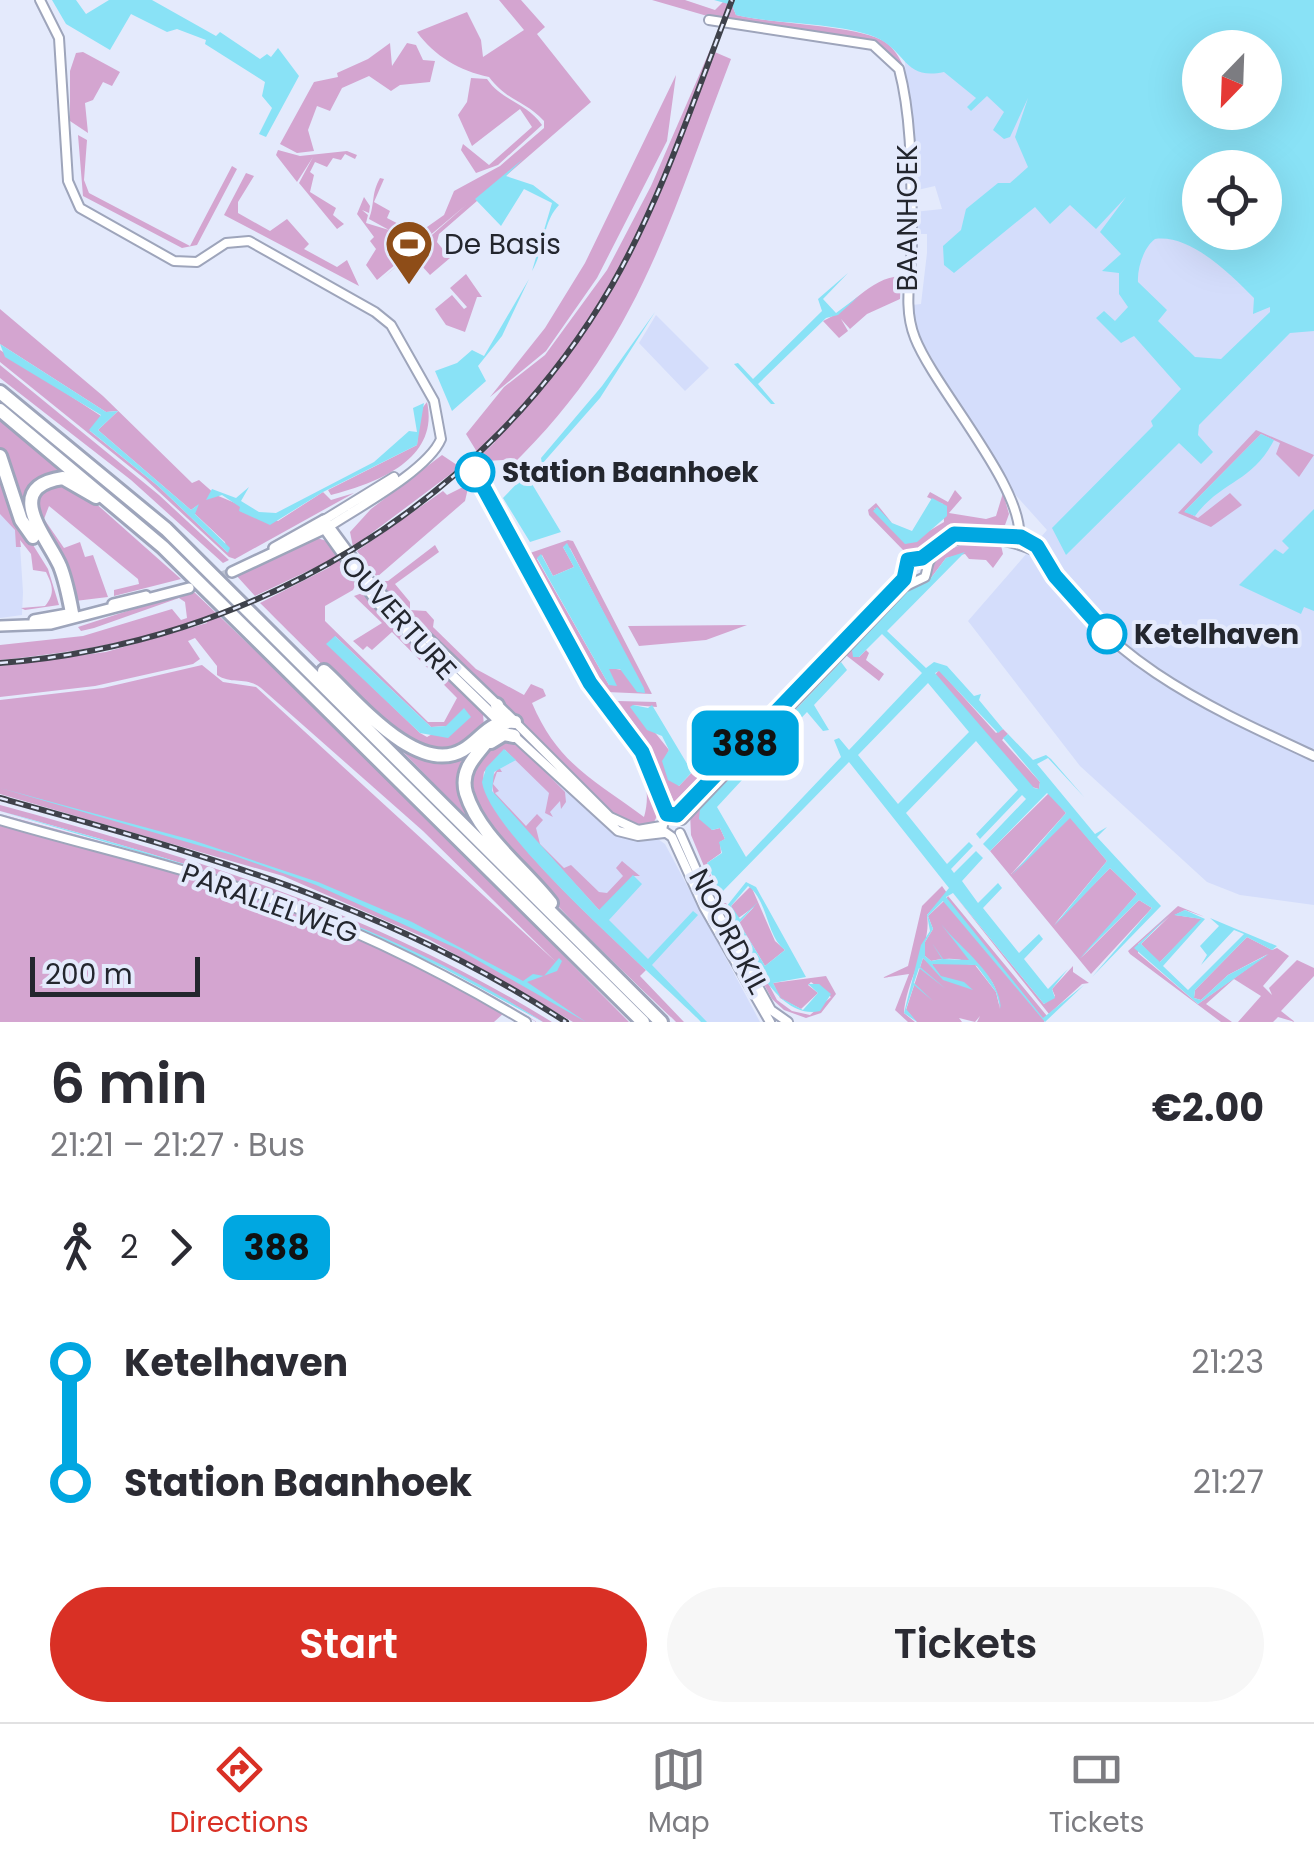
<!DOCTYPE html>
<meta charset="utf-8">
<style>
body{margin:0;font-family:Poppins,sans-serif;background:#f7f7f7;color:#2b2b33;height:100vh;display:flex;flex-direction:column;font-size:38px;white-space:nowrap}
*{box-sizing:border-box;margin:0}
p{font-size:32px;color:#7c7c81}
.icon{flex:none;width:55px;height:55px;fill:none;stroke:currentColor;stroke-width:2;stroke-linecap:round;stroke-linejoin:round}
.map{position:relative;height:1022px;overflow:hidden}
.details{display:flex;flex-direction:column;background:#fff;flex:1}
.details>*{flex:none}
.badge{padding:0 20px;border-radius:15px;font-size:35px;line-height:65px}
.needle{width:65px;rotate:203deg}
.controls{position:absolute;left:1182px;top:30px;display:grid;gap:20px}
.controls a{display:grid;place-items:center;width:100px;height:100px;border-radius:50%;background:#fff;box-shadow:0 10px 40px #0002;font-size:50px}
.scale{position:absolute;left:30px;bottom:25px;width:170px;box-sizing:border-box;padding-left:10px;border:5px solid #23262e;border-top:0;font-size:28px;line-height:35px;white-space:nowrap;color:#23262e;-webkit-text-stroke:8px #e4eafc;paint-order:stroke}
.map>.badge{position:absolute;translate:-50% -50%;box-shadow:0 0 0 5px #fff}
.legs{display:flex;align-items:center;gap:15px;height:110px;padding:0 50px;font-size:32px}
.legs p{margin-inline-start:auto}
.summary{display:flex;align-items:center;justify-content:space-between;height:170px;padding:0 50px}
h1{font-size:55px;font-weight:600;line-height:75px}
.action{display:flex;gap:20px;margin-top:auto;padding:20px 50px}
.action a{flex:1;height:115px;border-radius:60px;background:#d93025;color:#fff;font-size:40px;font-weight:600;line-height:115px;text-align:center}
.action a+a{background:#f7f7f7;color:#2b2b33}
ul{padding:0 50px;list-style:none}
li{display:flex;align-items:center;gap:35px;height:120px;font-size:38px}
li i{display:grid;place-items:center;width:15px;height:100%;margin:0 12px;background:currentColor}
li i::after{content:'';width:25px;height:25px;margin:-12px;border:8px solid;border-radius:50%;background:#fff}
li p{margin-inline-start:auto}
li:first-child i{background:linear-gradient(#0000 50%,currentColor 0)}
li:last-child i{background:linear-gradient(currentColor 50%,#0000 0)}
.tab-bar{display:flex;justify-content:space-around;align-items:center;height:140px;border-top:2px solid #e1e1e2;background:#fff;font-size:28px;color:#7c7c81}
.tab-bar a{display:grid;justify-items:center;gap:5px}
.tab-bar .on{color:#d93025}
.map>svg:first-child{display:block}
.built{fill:#d4ddfb}
.green{fill:#d4a5d0;fill-rule:evenodd}
.water{fill:#89e2f6;fill-rule:evenodd}
.lines{fill:none;stroke-linecap:round;stroke-linejoin:round}
.secondary-tunnel{stroke:#bdc3d3;stroke-width:9;stroke-dasharray:9 4.5;stroke-linecap:butt}
.tertiary-casing{stroke:#9ea5bb;stroke-width:12}
.secondary-casing{stroke:#9ea5bb;stroke-width:14}
.motorway-casing{stroke:#9ea5bb;stroke-width:18}
.tertiary{stroke:#fff;stroke-width:8}
.secondary{stroke:#fff;stroke-width:9}
.motorway{stroke:#fff;stroke-width:12}
.rail-casing{stroke:#3f424b;stroke-width:6}
.rail{stroke:#e4eafc;stroke-width:2.5;stroke-dasharray:8;stroke-linecap:butt}
.line-1-casing{stroke:#fff;stroke-width:22}
.line-1{stroke:#00a7e1;stroke-width:15}
.stop-1-dot{fill:#fff;stroke:#00a7e1;stroke-width:5}
.labels{text-anchor:middle;stroke-width:8;stroke-linejoin:round;paint-order:stroke}
.street-label{font-size:28px;fill:#23262e;stroke:#e4eafc}
.poi-label{font-size:28px;fill:#23262e;stroke:#e4eafc;text-anchor:start}
.stop-label{font-size:28px;font-weight:bold;fill:#23262e;stroke:#e4eafc;text-anchor:start}
</style>
<div class="map">
<svg width="1314" height="1022" viewBox="0 0 1314 1022">
<rect width="100%" height="100%" fill="#e4eafc"/>
<path class="built" d="M904 48 1028 95 1314 317V905L1240 895 1207 882 1080 766 968 621 1047 530 1003 481 911 322 912 305 921 304 927 253V234H913L914 212 942 209 935 186 913 191Z
M656 315 709 368 685 391 639 343Z
M0 506 19 530 23 592 22 615 0 618Z
M515 743 610 829 655 837 665 844 760 1022H703L555 875 488 793 487 774Z"/>
<path class="green" d="M499 0H521L545 27 537 34 591 102 439 234 437 242 450 258 430 275 411 254 383 278 466 205 377 280 366 265 376 249 370 241 374 237 357 214 364 197 370 206 369 213 362 210 368 215 366 223 389 230 369 219C375 204 371 194 380 178L384 179 374 202 390 211 387 218 416 233 405 237 393 233 410 239 444 215 454 191 500 166 544 128V121C523 99 508 102 489 77 460 71 434 56 417 32L467 12 481 40 483 57 524 30Z
M652 0H685L715 10 723 2 732 5 736 15C772 24 859 25 885 42 894 48 899 57 904 67L900 70 876 45 728 22Z
M390 43 392 66 407 43 416 45 423 60 435 61 430 82 400 85 391 91 369 76 342 88 330 111 317 106 308 130 314 151 297 153 280 144 314 82 338 77 337 73 368 59Z
M710 50 731 59C668 223 639 343 508 469L503 460 486 461 480 456 495 442 490 438 477 452 466 434 504 387 545 355 607 270 651 186Z
M83 52 120 72 112 86 103 82 93 100 85 103 88 133 70 121V71L76 53Z
M676 75 667 141 597 278 546 351 490 397 545 328 585 263Z
M471 78 487 79C502 101 527 103 542 125L498 165 476 173 461 150 463 144 489 165 532 127 520 109 472 146 458 115 467 102Z
M78 135 87 140 84 180 89 193 190 246 232 166 237 169 197 245 182 248 83 196Z
M278 150 300 156 347 151 357 155 355 159 345 154 341 160 333 158 327 167 315 162 310 172 314 175 310 192 336 208 333 215 344 224 337 229 299 183 313 157 297 182 276 155Z
M246 173 254 176 238 202V213L270 231 287 219 309 244 304 249 337 267 347 260 359 286 224 215Z
M466 274 482 297H477L465 332 446 325 435 309 452 295 464 309 467 307 450 288Z
M901 276 900 299 867 314 850 329 841 319 848 331 839 338 823 321C851 309 868 278 901 276Z
M0 309 103 396 192 483 199 480 216 495 278 521 323 492 331 500 354 493 235 559 229 557 145 479 0 362V350L101 416 90 431 158 486 227 552 225 542 194 513 198 505 191 510 98 430 118 411 106 412 0 344Z
M0 365 159 495 229 560 223 563 131 480 0 378Z
M427 402C440 460 375 484 331 495L328 490 417 445 420 411Z
M0 419 78 479 56 475 27 509 29 523 0 448Z
M1256 430 1314 455 1299 477 1276 454 1280 443 1261 434 1185 511 1198 518 1230 493 1242 505 1211 527 1178 513Z
M442 455 460 467 353 547 350 532 371 509Z
M0 472 18 521 48 569 59 605 25 610 21 608 45 606C55 594 53 586 46 572L33 570 31 554 20 540 21 547H16L15 530 0 514Z
M469 484 465 501 377 577 357 551 443 491 447 495Z
M58 485 84 493 181 579 114 596V590L139 584 138 579 49 506 44 519 64 548 80 542 85 557 93 555 108 597 75 601 35 516 41 494Z
M955 490 962 498 949 513 986 519 996 516 1003 493 1009 514 1005 525 947 529 922 547 905 552 869 515 868 510 876 503 892 523 873 507 909 543 944 522 943 504 927 497 930 492 948 502Z
M317 538 330 542 357 582 353 590 325 606V621L428 722H444L457 698 392 632 372 650 367 646 363 650 353 641 382 623 354 596 365 592 483 714 484 726C469 741 452 754 430 751 399 746 288 630 260 603L330 567 327 562 255 596 235 574ZM335 636 431 727 446 726 427 737 420 733 344 660Z
M568 540 573 541 652 694 607 692 530 553ZM563 547 570 548 644 691 623 670 609 668V685L537 559 542 555 553 576 574 567Z
M1000 541 1003 554 993 568 986 560 969 559 965 554 946 558 928 582 914 586 853 650 859 657 866 650 869 653 866 660 884 674 879 681 847 656 845 651 908 585 922 581C941 544 960 543 1000 541Z
M435 545 439 552 395 584 410 602V610L426 611 434 620 433 627 476 669 524 695 531 684 543 689 546 696 532 703C558 764 593 779 644 817 656 777 629 729 596 704H605L635 746 661 808 652 826 641 828 613 817 380 590 382 581H388Z
M192 590 378 768 629 1022H573L430 940 283 876 0 794V700L103 688 202 665 223 682 256 687 556 962 423 831 261 688C246 676 232 685 217 675V666L195 638 188 641 200 659 193 664 95 686 0 697V666L106 652 207 623 205 617C139 642 70 653 0 660V645L83 636 172 609 181 620 187 618 185 602 179 598 94 628 81 631 78 627Z
M747 625 706 640 639 646 628 626Z
M939 670 996 733 1003 729 1008 734 1002 740 1040 782 1039 789 1032 787 948 692 935 675Z
M618 701 656 702 657 707 633 705 669 750 663 763 679 786 720 743 726 750 674 802 647 742Z
M366 714C397 738 421 767 462 756L459 785 465 806 515 867Z
M513 739 565 792 566 802 561 809 560 801 550 812 553 817 545 813 549 793 505 750 484 772C474 816 613 937 646 970L640 976 684 1022H676C631 977 479 842 473 784 472 764 488 753 501 740Z
M499 767 502 772H497L493 784 499 791 495 793 526 826 537 814 543 820 536 828 540 844 564 868 571 865 599 892 607 893 623 876 616 868 622 861 640 876H633L600 911 494 795 491 779Z
M731 770 735 773 700 809 712 830 720 828 725 839 720 842 721 853 707 863 715 889 724 895 718 900 691 835 690 813Z
M1049 793 1066 813 1011 874 1070 817 1107 861 1054 925 1110 868 1137 894 1081 958 1139 900 1152 908 1091 974 990 851Z
M0 805C204 861 369 910 552 1022H543C370 915 194 864 0 811Z
M0 814C188 864 370 918 537 1022L306 909Z
M0 823C101 850 202 875 300 912 371 939 438 976 505 1012L494 1022H0Z
M751 886 775 941 785 950 765 966 739 923 754 907 737 919 731 906Z
M942 886 947 893 927 915C932 946 906 979 904 1013L915 1022H908L895 1010 909 974 882 978 908 966 922 906Z
M953 893 1044 1004 1055 996 1052 989 1073 966V972L1089 983 1082 984 1049 1014Z
M948 896 1047 1016 1044 1022H977L980 1016 975 1022 959 1018 962 1022H917L906 1010 923 958 931 965 939 961 975 965 996 992 1000 1009C997 970 968 952 931 961L925 956V942L933 929 928 916 944 901 1037 1011 952 907 946 899Z
M726 903 777 1000 792 1011 810 1015 831 997 811 982 808 985 818 993 801 1009 780 998 773 983 826 976 836 994 821 1013 806 1018 784 1010 772 999 720 904Z
M1178 906 1205 917 1185 910 1175 915 1202 919 1159 963 1141 944 1170 916 1138 944V953L1198 1004 1268 954 1228 975 1201 1000 1194 998 1195 990 1247 937 1272 950 1277 948 1289 956 1263 986 1272 995 1269 988 1297 960 1314 968V976L1281 1011 1295 1022 1278 1017 1273 1022H1238L1261 996 1234 979 1206 1004 1232 1022H1221L1130 954 1128 951Z"/>
<path class="water" d="M52 0H76L86 14 109 0H152L216 36 220 32 260 59 267 54 271 57 278 48 299 76 266 137 259 134 272 108 262 96 265 82 205 44 206 40 177 29 167 32 131 14 110 50 66 24Z
M714 0H1314V331L1290 333 1199 425 1198 435 1213 452 1201 464 1179 443 1066 555 1052 528 1153 426 1151 421 1181 389 1134 336 1121 343 1096 318 1104 311 1115 321 1128 307 1119 294V273L1102 271 1121 254 1100 232 1126 197 1096 229 1070 205 1050 224 1035 207 954 273 944 265 943 246 961 230 966 209 998 183H1010L1028 167 1015 137 1028 98 1010 137 1004 139 993 130 1004 112 987 96 971 111 967 107 976 98 944 72C904 81 906 50 875 37 836 22 779 25 736 15L732 5ZM1200 48H1265V112H1200ZM1200 168H1265V232H1200ZM1155 239C1191 234 1231 275 1254 298L1253 314 1270 307V312L1221 359 1195 357 1158 321 1167 310 1138 282C1137 268 1144 247 1155 239Z
M523 159 506 176 533 185 559 205C542 223 545 249 532 271L552 203 524 189 501 226 475 199Z
M848 273 823 299 836 313 859 296 838 315 826 318 758 384 775 404H771L734 364 738 363 753 379 822 311 818 299Z
M529 279 502 336 478 366 486 381 452 411 435 371 457 363 472 350 484 356Z
M655 312 600 398 542 464 541 458 602 386Z
M0 344 106 412 118 411 98 430 191 510 199 504 195 514 230 548 228 553 158 486 89 430 101 415 5 357Z
M424 403 417 445 323 492 270 525 239 511 240 507 222 495 206 500 212 489 236 498 249 487 241 501 259 512 276 513 374 462 409 431 417 432 413 408Z
M1261 434 1274 440C1252 483 1222 480 1195 516L1184 512Z
M526 474 561 532 530 542 503 498Z
M932 498 947 506V516L917 542 905 544 873 511 877 507 892 523 912 531Z
M1314 509V611L1304 607 1301 614 1239 585 1275 549 1283 554 1289 548 1282 541Z
M567 543 644 688 645 693 637 692 620 669H609L617 686 609 685 537 558 541 554 553 576 574 567 563 547Z
M965 552 887 631 926 668 934 662 947 666 974 696 981 694 979 700 1003 729 998 733 939 671 935 673 1034 788 1039 789 1040 782 1003 738 1008 734 1033 760 1046 755 1051 759 1085 798 1048 758 1037 764 1095 834 1107 827 1097 837 1161 906 1092 977 1152 908 1139 900 1079 959 1137 894 1110 868 1054 926 1107 861 1070 818 1012 875 1066 813 1047 793 990 851 983 844 1026 799 1022 795 980 839 976 834 1018 790 976 741 906 813 947 864 969 842 973 846 951 869 954 873 976 851 983 858 962 881 978 903 998 883 1002 888 983 908 1019 953 1039 934 1043 939 1024 959 1048 989 1068 969 1052 989 1055 998 1044 1004 953 893 946 897 1043 1018 1084 985 1045 1022 943 901 928 916 933 929 925 942V956L931 961 942 959 932 943 943 959 969 960 941 924C962 950 999 974 1001 1009L996 992 976 965 932 964 941 976 964 982 973 990 943 980 923 958 920 967 946 989 919 968 914 983 933 1001 914 985 906 1009 917 1022 904 1013 921 945 930 931 927 915 949 888 849 762 720 894 707 863 722 853 719 842 725 839 720 828 712 830 699 819 700 809 735 773 740 775 742 780 717 807 746 857 841 757 834 740 839 738 849 750 922 673 882 634 859 657H853L852 650 911 588 928 582 946 558ZM928 683 969 732 898 804 858 755Z
M335 636 431 727 446 726 464 708 471 717 448 738 420 733 326 644Z
M841 662 847 670 814 705 829 730 823 731 807 712 752 770 745 763Z
M633 705 648 708 652 705 692 772 679 786 668 780 662 761 669 750 662 736 647 730 630 707Z
M504 749 516 760 494 772 492 791 599 910 633 875 642 884 609 920 648 959 693 911 698 915 652 965 707 1022H701C658 978 490 836 482 782L486 768Z
M0 788 192 840 318 882 412 922 523 981 533 974 544 976 559 958 562 961 557 971 527 982 586 1022 458 949 316 885 232 855Z
M0 811C190 863 378 917 543 1022L445 969 306 906 224 877Z
M746 882 756 887 806 977 773 983 781 998 803 1010 818 993 808 984H819L831 994 820 1011C774 1022 743 940 726 907ZM748 886C768 900 766 936 785 950L765 966 739 923 758 902 740 919 731 906Z
M1185 910 1205 919 1163 966 1188 990 1244 934 1234 930 1201 965 1207 955 1200 946 1219 926 1210 918 1277 946 1272 950 1247 937 1195 990 1194 998 1201 1000 1228 975 1269 954 1198 1004 1134 948 1169 915 1141 944 1160 962 1201 919 1174 915Z"/>
<g class="lines">
<path class="secondary-tunnel" d="M197 585 232 572"/>
<g class="tertiary-casing">
<path id="tertiary" d="M40 0 59 38 68 181 80 208 174 261 197 262 226 243 249 241 375 312 391 325 434 401 441 439C428 470 359 507 330 526
M709 20 873 45 899 69C913 122 911 184 912 239 912 272 902 306 915 338 935 389 1027 490 1019 541
M324 520 394 477
M1039 550C1098 658 1208 707 1314 756
M922 558 955 534 1020 537
M907 575 908 560 922 558
M515 722 610 817 638 830 661 826
M512 734 618 831 638 836 664 833
M677 815 907 575
M679 816H665L662 830 672 837 704 907 770 1022
M0 820C81 844 163 862 243 889 342 922 436 968 526 1022
M682 820 904 587 925 577C927 572 927 567 929 562 944 524 1015 539 1041 554
M680 833 706 892 771 1010 788 1022"/>
</g>
<g class="secondary-casing">
<path id="secondary" d="M324 520 372 585 515 722
M327 532 377 602 500 722
M274 548 324 520
M232 572 328 527
M113 604 146 596
M34 620 73 613
M0 626 51 624 189 588"/>
</g>
<g class="motorway-casing">
<path id="motorway" d="M0 392 166 529 661 1022
M0 410 163 547 643 1022
M0 456 21 520 33 537
M72 613C69 597 66 581 60 566 48 538 0 487 63 478L96 497
M324 671C355 699 417 777 463 750 483 738 489 720 515 722
M497 705C509 741 455 754 466 793 479 836 525 869 551 903
M491 742 504 734 514 736"/>
</g>
<use href="#tertiary" class="tertiary"/>
<use href="#secondary" class="secondary"/>
<use href="#motorway" class="motorway"/>
<g class="rail-casing">
<path id="rail" d="M0 663C251 644 485 505 612 285 663 196 695 96 732 0
M0 798C205 855 385 904 566 1022"/>
</g>
<use href="#rail" class="rail"/>
</g>
<g class="lines">
<g class="line-1-casing">
<path id="line-1" d="M475 472 590 683 642 752 667 814 677 815 904 579 908 560 922 558 954 534 1021 537 1037 546 1055 576 1107 634"/>
</g>
<use href="#line-1" class="line-1"/>
</g>
<defs>
<g id="stadium-pin" transform="scale(2.5)"><path d="M0 17L-7.5 6A9.5 9.5 0 1 1 7.5 6Z" fill="#8e4d18" stroke="#e4eafc"/><path d="M0-5a6.5 5 0 1 0 0 10a6.5 5 0 1 0 0-10ZM-3.5-1.8h7v3.6h-7Z" fill="#fff"/></g>
</defs>
<g fill-rule="evenodd">
<use href="#stadium-pin" x="409" y="244"/>
</g>
<g class="stop-1-dot">
<circle cx="475" cy="472" r="18"/>
<circle cx="1107" cy="634" r="18"/>
</g>
<g class="labels">
<g class="street-label">
<text transform="translate(907 218) rotate(-90)" y="10">BAANHOEK</text>
<text transform="translate(399 617) rotate(48)" y="10">OUVERTURE</text>
<text transform="translate(270 903) rotate(20)" y="10">PARALLELWEG</text>
<text transform="translate(729 931) rotate(62)" y="10">NOORDKIL</text>
</g>
<g class="poi-label">
<text x="444" y="254">De Basis</text>
</g>
<g class="stop-label">
<text x="502" y="482">Station Baanhoek</text>
<text x="1134" y="644">Ketelhaven</text>
</g>
</g>
</svg>
<div class="controls">
<a><svg class="needle" viewBox="-14 -14 28 28"><path d="M0-13l5 13h-10z" fill="#e53935"/><path d="M0 13l5-13h-10z" fill="#7c7c81"/></svg></a>
<a><svg class="icon" aria-label="locate" viewBox="0 0 24 24"><circle cx="12" cy="12" r="6"/><path d="M12 2v4M12 18v4M2 12h4M18 12h4"/></svg></a>
</div>
<div class="scale">200 m</div>
<b class="badge" style="left:745px;top:743px;background:#00a7e1;color:#111">388</b>
</div>
<section class="details">
<div class="summary"><div><h1>6 min</h1><p>21:21 – 21:27 · Bus</p></div><b>€2.00</b></div>
<div class="legs"><svg class="icon" aria-label="walk" viewBox="0 0 24 24"><circle cx="13" cy="4" r="2"/><path d="M13 8l-2 6 4 7M11 14l-3 7M7 12l3-4h3l4 4"/></svg>2<svg class="icon" aria-label="forward" viewBox="0 0 24 24"><path d="M9 5l7 7-7 7"/></svg><b class="badge" style="background:#00a7e1;color:#111">388</b></div>
<ul>
<li><i style="color:#00a7e1"></i><b>Ketelhaven</b><p>21:23</p></li>
<li><i style="color:#00a7e1"></i><b>Station Baanhoek</b><p>21:27</p></li>
</ul>
<div class="action"><a>Start</a><a>Tickets</a></div>
</section>
<nav class="tab-bar">
<a class="on"><svg class="icon" aria-label="directions" viewBox="0 0 24 24"><path d="M12 3l9 9-9 9-9-9zM9 14v-3h6M13 9l2 2-2 2"/></svg>Directions</a>
<a><svg class="icon" aria-label="map" viewBox="0 0 24 24"><path d="M3 6l6-2 6 2 6-2v14l-6 2-6-2-6 2zM9 4v14M15 6v14"/></svg>Map</a>
<a><svg class="icon" aria-label="tickets" viewBox="0 0 24 24"><path d="M3 7h18v10H3zM15 7v10"/></svg>Tickets</a>
</nav>
